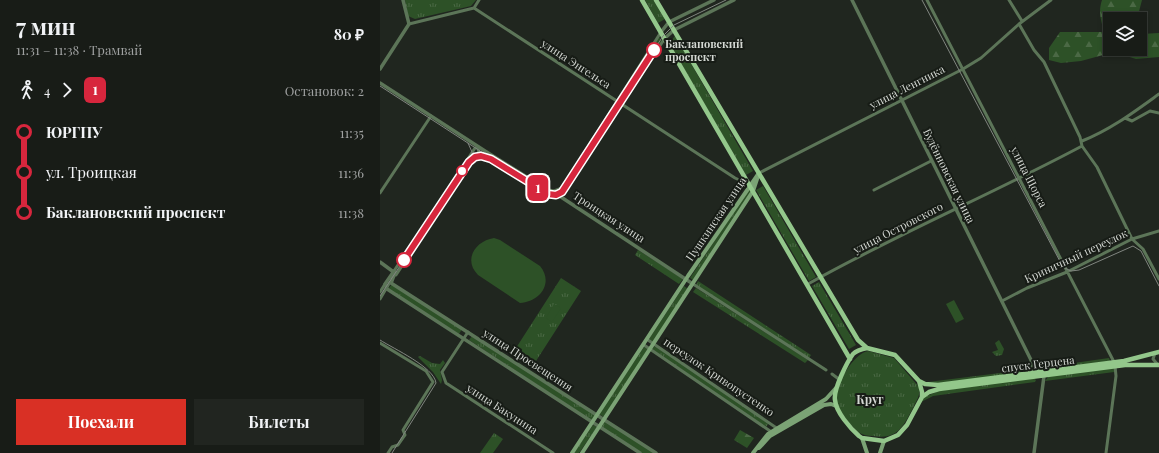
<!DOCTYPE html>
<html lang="ru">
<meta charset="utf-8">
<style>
body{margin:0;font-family:"Playfair Display",serif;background:#212520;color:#f1f3f6;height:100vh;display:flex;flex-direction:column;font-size:15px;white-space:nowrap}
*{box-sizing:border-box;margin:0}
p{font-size:13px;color:#9fa1a1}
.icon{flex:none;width:22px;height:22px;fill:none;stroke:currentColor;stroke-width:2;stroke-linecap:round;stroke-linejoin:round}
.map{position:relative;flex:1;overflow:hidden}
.side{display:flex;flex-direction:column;background:#181c17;width:380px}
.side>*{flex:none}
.badge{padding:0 8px;border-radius:6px;font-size:14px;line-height:26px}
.tools{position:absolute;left:723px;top:12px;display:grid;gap:8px}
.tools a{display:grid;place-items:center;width:44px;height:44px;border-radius:0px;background:#181c17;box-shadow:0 2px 6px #0003,0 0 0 1px #363a36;font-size:20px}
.map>.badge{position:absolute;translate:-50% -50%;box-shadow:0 0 0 2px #fff}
.legs{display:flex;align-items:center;gap:6px;height:44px;padding:0 16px;font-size:13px}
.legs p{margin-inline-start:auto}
.head{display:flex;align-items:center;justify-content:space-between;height:68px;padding:0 16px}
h1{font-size:22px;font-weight:700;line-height:30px}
.primary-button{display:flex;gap:8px;margin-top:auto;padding:8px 16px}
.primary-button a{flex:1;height:46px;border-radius:0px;background:#d93025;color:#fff;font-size:16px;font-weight:700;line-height:46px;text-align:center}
.primary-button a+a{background:#212520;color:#f1f3f6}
ul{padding:0 16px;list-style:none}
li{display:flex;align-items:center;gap:14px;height:40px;font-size:15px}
li i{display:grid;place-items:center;width:6px;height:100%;margin:0 5px;background:currentColor}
li i::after{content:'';width:10px;height:10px;margin:-5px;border:3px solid;border-radius:50%;background:#181c17}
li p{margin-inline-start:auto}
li:first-child i{background:linear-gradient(#0000 50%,currentColor 0)}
li:last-child i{background:linear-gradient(currentColor 50%,#0000 0)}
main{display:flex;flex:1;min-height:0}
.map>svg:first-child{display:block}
.grass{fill:url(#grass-tufts)}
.forest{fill:url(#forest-firs)}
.pitch{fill:#2d5127}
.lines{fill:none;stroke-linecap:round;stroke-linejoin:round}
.minor{stroke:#5c7558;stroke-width:3}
.tertiary{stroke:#5c7558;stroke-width:3.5}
.secondary{stroke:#7ba375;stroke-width:4}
.primary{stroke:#93c78b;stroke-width:4.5}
.tram{stroke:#818680;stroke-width:1}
.line-1-casing{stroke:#fff;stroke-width:9}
.line-1{stroke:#d7263d;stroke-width:6}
.stop-1-dot{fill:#fff;stroke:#d7263d;stroke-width:2}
.labels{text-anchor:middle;stroke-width:4;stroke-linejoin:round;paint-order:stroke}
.stop-label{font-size:11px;font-weight:bold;fill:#d4d8d3;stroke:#171c16;text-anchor:start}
.street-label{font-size:11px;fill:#d4d8d3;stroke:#171c16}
.neighbourhood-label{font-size:12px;font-weight:bold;fill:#d4d8d3;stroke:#171c16}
</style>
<main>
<section class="side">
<div class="head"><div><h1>7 мин</h1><p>11:31 – 11:38 · Трамвай</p></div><b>80 ₽</b></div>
<div class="legs"><svg class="icon" aria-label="walk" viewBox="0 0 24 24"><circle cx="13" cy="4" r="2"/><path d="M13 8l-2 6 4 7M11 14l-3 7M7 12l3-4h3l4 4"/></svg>4<svg class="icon" aria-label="forward" viewBox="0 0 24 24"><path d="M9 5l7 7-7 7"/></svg><b class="badge" style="background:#d7263d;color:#fff">1</b><p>Остановок: 2</p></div>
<ul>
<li><i style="color:#d7263d"></i><b>ЮРГПУ</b><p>11:35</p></li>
<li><i style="color:#d7263d"></i><span>ул. Троицкая</span><p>11:36</p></li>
<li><i style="color:#d7263d"></i><b>Баклановский проспект</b><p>11:38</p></li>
</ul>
<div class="primary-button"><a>Поехали</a><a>Билеты</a></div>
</section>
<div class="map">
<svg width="779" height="453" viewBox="0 0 779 453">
<defs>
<pattern id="grass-tufts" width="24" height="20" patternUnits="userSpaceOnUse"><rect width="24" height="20" fill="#2d5127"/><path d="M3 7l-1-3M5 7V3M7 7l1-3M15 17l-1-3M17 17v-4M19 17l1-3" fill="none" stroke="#4b6945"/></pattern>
<pattern id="forest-firs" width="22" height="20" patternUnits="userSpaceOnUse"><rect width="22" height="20" fill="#2d5127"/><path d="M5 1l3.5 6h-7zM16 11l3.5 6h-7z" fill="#4b6945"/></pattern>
</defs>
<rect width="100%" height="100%" fill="#20261f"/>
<path class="grass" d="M25 0H96L91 6 35 19 28 16Z
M265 0H274L285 19 278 23Z
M295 36 373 171 366 175 289 43Z
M279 37 282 41 244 101 240 99Z
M237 104 240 106 185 190 182 189Z
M383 186 436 277 429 281 376 190Z
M369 189 372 191 313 280 310 278Z
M258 250 303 279 299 284 255 255Z
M181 278 201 291 156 361 136 348Z
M318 281 431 355 429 358 316 285Z
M439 282 476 345 469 349 432 286Z
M12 284 82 329 79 334 8 289Z
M304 286 308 289 273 342 269 339Z
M316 288 428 360 425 363 313 292Z
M92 336 215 415 211 420 89 340Z
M619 340 624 349 622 355 616 356 612 352 618 350 615 343Z
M275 346 389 423 386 427 272 349Z
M264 347 269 349 224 417 219 414Z
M488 351 514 358 539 387C541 395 536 401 533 408 523 427 517 440 493 436 488 436 483 435 478 432 471 425 457 410 456 398 456 384 473 354 488 351Z
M40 356 52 363 60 364 63 360 65 363 60 370 62 380 61 384 53 372 38 357Z
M729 358 730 361 663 370 659 368Z
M734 368V372L665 381 669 376Z
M644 370V373L550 384 548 382Z
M653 378 656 380 655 382 553 396 541 402 544 397 559 391Z
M225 421 275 453H262L221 427Z
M213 425 217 427 199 453H194Z
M114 433 123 439 113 453H100Z"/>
<path class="forest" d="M722 0H762L757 19H730V49H760V31L761 34 779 33V57L756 59 734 52 701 61 681 63 669 60V48L680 32H724C721 20 718 12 722 0Z
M360 430 374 438 367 448 354 440Z"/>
<path class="pitch" d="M114 238 120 240 160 266C174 283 160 302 140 303L98 275C83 260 95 241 114 238Z
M574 300 584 319 576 323 566 304Z
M174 304 181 308 172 322 166 318Z"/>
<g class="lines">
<path class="minor" d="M547 0 734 362
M629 0 642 21
M94 8 355 178 368 184
M94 8 99 0
M29 24 94 8
M639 24 654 50 664 62 700 137 702 146 717 167 752 239 763 249 779 279
M745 118 752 121 770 111 779 113
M702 141C730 130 754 112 779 94
M379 173 583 69 601 58 639 24 671 0
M169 190 174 191 182 188 281 32
M494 190 551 161
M0 193 51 116
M181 197 285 38
M17 273 14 271 95 148H98
M16 275 94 157 99 154 98 147
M313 284 446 370
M428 284C517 234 612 194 702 146
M0 292 5 284
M0 299 10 282
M622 301 647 288 687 272 752 239 779 231
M88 332 62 372 66 383 173 453
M268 340 398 429
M0 343 46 371 53 382 23 430 25 435 18 445 12 447 8 453
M264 345 393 433
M775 353 773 359 778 365
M452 374 460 380
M726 453 736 376 735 366"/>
<path class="tertiary" d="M472 0 651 360 659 372
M281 32 289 22 334 0
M285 38 294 30 354 0
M0 69 29 24 23 0
M0 83 105 151 166 189 181 197 313 284
M0 262 15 273 11 283 276 453
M14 271 5 284 7 289 260 453
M651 361V373
M654 453 664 376"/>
<path class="secondary" d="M482 438 487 453
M379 448 390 436 444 405 451 404 456 406
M192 453 308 276 379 173
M202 453 373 191 378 176
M373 453 388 434 446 399 456 388
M500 453 504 441"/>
<path class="primary" d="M262 0 470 359
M276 0 478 340 487 348
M487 348 515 355 539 381 542 392V397L527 425 518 435 504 441 482 438 479 436C470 428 456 412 455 400 453 390 467 362 473 354 477 350 482 349 487 348Z
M539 381 545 384 558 385 744 361 779 352
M542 397 549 392 559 389 745 365H779"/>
<path class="tram" d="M542 0 683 267 691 271 699 270 753 246 761 251 779 286
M0 86 168 195H176L184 190 283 36 294 25 346 0
M0 296 91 159 92 152 88 143
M0 340C14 349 54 367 56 383L12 453"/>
</g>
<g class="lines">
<g class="line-1-casing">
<path id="line-1" d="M24 260 89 162 95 157 101 156 111 159 168 194 176 195 182 192 274 50"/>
</g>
<use href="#line-1" class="line-1"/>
</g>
<g class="stop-1-dot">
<circle cx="274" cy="50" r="7"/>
<circle cx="82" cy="171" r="5"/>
<circle cx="24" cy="260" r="7"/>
</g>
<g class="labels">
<g class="stop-label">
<text x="285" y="48">Баклановский<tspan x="285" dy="13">проспект</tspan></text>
</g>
<g class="street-label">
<text transform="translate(196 64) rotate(33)" y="4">улица Энгельса</text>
<text transform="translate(527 87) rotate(-27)" y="4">улица Ленгника</text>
<text transform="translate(569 176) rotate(64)" y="4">Будённовская улица</text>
<text transform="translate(649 177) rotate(63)" y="4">улица Щорса</text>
<text transform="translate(229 217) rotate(33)" y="4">Троицкая улица</text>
<text transform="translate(336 219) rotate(-56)" y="4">Пушкинская улица</text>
<text transform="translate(518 228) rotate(-27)" y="4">улица Островского</text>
<text transform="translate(696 256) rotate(-25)" y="4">Криничный переулок</text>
<text transform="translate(148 360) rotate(33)" y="4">улица Просвещения</text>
<text transform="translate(658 364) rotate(-7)" y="4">спуск Герцена</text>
<text transform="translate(339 377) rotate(34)" y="4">переулок Кривопустенко</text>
<text transform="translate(122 409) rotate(33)" y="4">улица Бакунина</text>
</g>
<g class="neighbourhood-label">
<text x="490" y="404">Круг</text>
</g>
</g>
</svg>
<div class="tools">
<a><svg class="icon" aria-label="layers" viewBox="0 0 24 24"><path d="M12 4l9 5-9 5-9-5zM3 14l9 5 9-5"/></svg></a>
</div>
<b class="badge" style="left:158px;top:188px;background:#d7263d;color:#fff">1</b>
</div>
</main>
